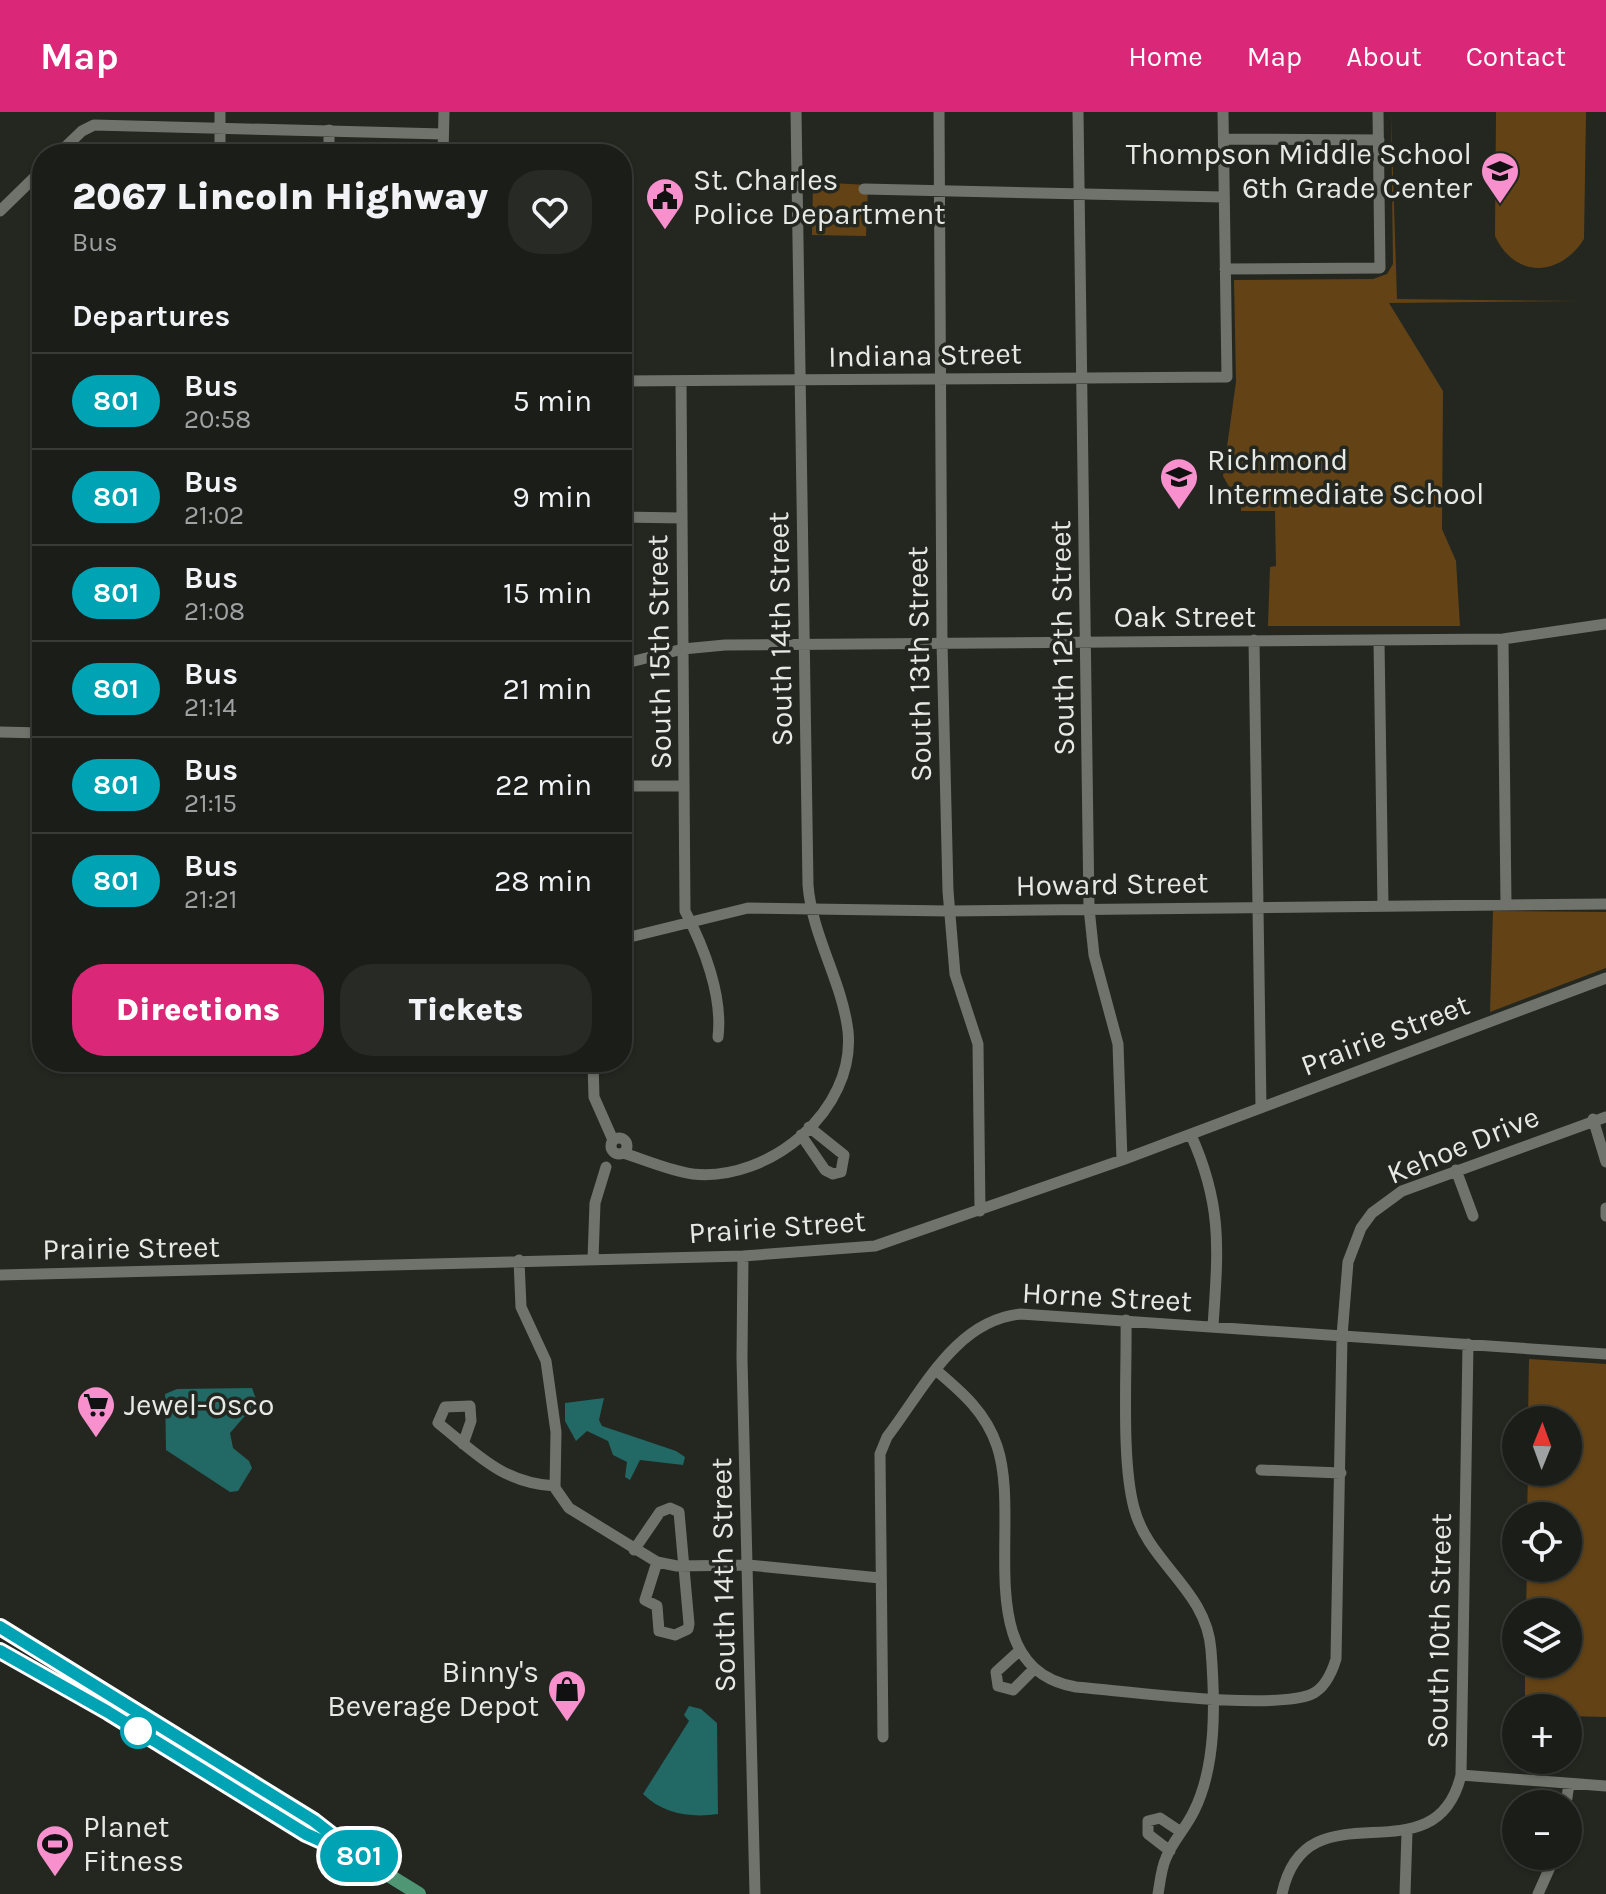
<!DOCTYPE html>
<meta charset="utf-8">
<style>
body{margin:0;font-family:Karla,sans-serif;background:#272a25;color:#f1f3f6;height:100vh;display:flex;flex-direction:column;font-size:30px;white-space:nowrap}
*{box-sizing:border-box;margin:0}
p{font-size:26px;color:#9fa2a2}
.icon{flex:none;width:44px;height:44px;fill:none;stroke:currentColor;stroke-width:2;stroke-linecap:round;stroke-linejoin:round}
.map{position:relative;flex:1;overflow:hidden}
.sheet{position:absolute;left:32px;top:32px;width:600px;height:928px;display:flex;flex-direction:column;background:#1a1d18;border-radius:32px;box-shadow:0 2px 6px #0004,0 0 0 2px #383b37}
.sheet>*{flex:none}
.badge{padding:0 16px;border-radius:26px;font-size:28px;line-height:52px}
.needle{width:52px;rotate:1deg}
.buttons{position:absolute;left:1502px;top:1294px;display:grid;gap:16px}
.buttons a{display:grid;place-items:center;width:80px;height:80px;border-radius:50%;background:#1a1d18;box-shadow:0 2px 6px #0004,0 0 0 2px #383b37;font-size:40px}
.map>.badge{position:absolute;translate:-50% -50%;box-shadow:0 0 0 4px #fff}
h2{padding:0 40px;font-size:30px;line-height:72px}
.round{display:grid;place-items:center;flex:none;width:84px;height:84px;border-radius:32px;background:#272a25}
.head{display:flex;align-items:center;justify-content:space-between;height:136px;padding:0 40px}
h1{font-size:38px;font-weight:800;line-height:60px}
.button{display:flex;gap:16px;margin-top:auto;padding:16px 40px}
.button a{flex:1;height:92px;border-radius:32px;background:#db2777;color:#fff;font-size:32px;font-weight:800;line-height:92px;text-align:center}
.button a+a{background:#272a25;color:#f1f3f6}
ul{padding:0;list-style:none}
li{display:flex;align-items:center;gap:24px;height:96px;padding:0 40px;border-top:2px solid #383b37}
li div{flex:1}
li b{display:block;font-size:30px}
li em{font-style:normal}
li .badge{min-width:88px;font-weight:700;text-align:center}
header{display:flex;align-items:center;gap:48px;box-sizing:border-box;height:112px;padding:0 40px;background:#db2777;color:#fff}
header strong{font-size:38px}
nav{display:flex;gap:44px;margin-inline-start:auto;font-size:28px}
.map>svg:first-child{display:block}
.green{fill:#634316}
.water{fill:#226864}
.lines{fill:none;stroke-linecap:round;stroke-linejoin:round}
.minor{stroke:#6f736b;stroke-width:11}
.major{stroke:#4f9674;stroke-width:14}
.line-casing{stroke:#fff;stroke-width:18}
.line{stroke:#00a3b4;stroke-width:12}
.stop-dot{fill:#fff;stroke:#00a3b4;stroke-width:4}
.labels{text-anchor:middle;stroke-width:7;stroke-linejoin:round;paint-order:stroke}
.poi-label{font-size:30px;fill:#e7e9e5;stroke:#232720;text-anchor:start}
.street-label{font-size:30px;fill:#e7e9e5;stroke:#232720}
</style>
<header>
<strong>Map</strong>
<nav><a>Home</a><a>Map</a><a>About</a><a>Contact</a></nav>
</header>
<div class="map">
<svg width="1606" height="1782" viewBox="0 0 1606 1782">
<rect width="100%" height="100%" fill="#232720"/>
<path class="green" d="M1391 0 1397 187 1581 189 1389 191 1443 279 1442 417 1456 449 1460 514H1268L1270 455 1276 454 1275 399H1241V383L1233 382 1223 364 1236 270 1234 168 1373 167 1387 162 1393 152Z
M1496 0H1586L1584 127C1560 165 1515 167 1495 124Z
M813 70 868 73 866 124 812 123Z
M1493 799 1606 800V856L1490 900Z
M1529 1247 1606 1252V1605L1568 1604V1596H1525V1552H1568V1500H1526L1527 1456H1568V1404H1527L1528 1360H1568V1308H1528Z"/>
<path class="water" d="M252 1276 257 1290 230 1321 233 1336 249 1349 252 1356 238 1379 230 1380 166 1338 165 1282 177 1277Z
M604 1286 599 1308 602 1314 676 1339 685 1345 683 1353 640 1348 630 1368 625 1365 627 1350 613 1343 608 1329 587 1319 576 1329 565 1309V1291Z
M689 1594 701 1597 717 1611 718 1702C691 1706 663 1702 643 1682L689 1609 684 1603Z"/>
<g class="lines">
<path class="minor" d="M939 0 942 530 948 779 955 862 978 932 980 1099
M1078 0 1089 796 1094 843 1118 932 1122 1048
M1224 27 1379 28
M58 42 82 19 94 13 443 22
M220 42V0
M329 42V18
M443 42 444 0
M864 77 1223 85
M0 99 42 58
M1225 157 1380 156 1378 0
M622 269 1227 265 1223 0
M681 269 685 799C704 835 723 884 718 925
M622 405 682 406
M1503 527 1506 793
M1254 528 1261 996
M1379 529 1383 794
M622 552 683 537 725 533 1503 527 1606 512
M0 620 42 621
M622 674H684
M622 827 748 796 949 799 1606 792
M593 950 594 985 613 1028
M1593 1007 1606 1050
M801 1023 825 1058 833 1062 841 1060 844 1043 809 1015
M1191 1023C1223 1094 1218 1139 1213 1214
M611 1034a8 8 0 1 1 16 0a8 8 0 1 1-16 0Z
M623 1041C646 1048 670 1059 693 1062 770 1070 856 998 848 919 842 869 812 824 808 773L796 0
M1456 1058 1473 1104
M1606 1104V1096
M743 1144 742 1247 755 1782
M593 1147 595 1091 606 1055
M519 1148 521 1195 546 1249 556 1320 555 1376 569 1396 657 1450 677 1454 748 1453 880 1466
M0 1163 743 1144 875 1134 1122 1048 1606 866
M1126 1208C1127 1261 1121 1347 1134 1396 1148 1451 1207 1478 1211 1538 1215 1589 1217 1653 1194 1699 1186 1716 1172 1730 1166 1746 1161 1757 1160 1771 1158 1782
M937 1259C963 1281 986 1301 997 1334 1023 1410 967 1556 1076 1575 1125 1579 1273 1599 1312 1582 1325 1576 1332 1560 1336 1547L1342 1224 1348 1150 1361 1116 1372 1101 1402 1079 1606 1005
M463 1332 471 1309 470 1294 445 1295 438 1311C477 1342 502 1371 555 1374
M1261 1358 1341 1361
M634 1438 660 1400 670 1396 679 1400 689 1512 688 1517 675 1523 659 1519 657 1494 645 1488 657 1450
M1019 1539 996 1560 998 1574 1013 1578 1034 1557
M883 1625 880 1342 887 1325C923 1278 956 1208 1021 1202L1606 1242
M1461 1663 1606 1674
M1566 1692 1569 1672
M1170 1739 1148 1722V1709L1160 1706 1181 1720
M1282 1782C1306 1668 1435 1772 1461 1663L1468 1232
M1405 1782 1407 1720
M1538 1782 1555 1744"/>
<path class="major" d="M0 1514 314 1709 364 1748 419 1782
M0 1539 108 1600 306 1722 341 1738"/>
</g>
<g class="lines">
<g class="line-casing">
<path id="line" d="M0 1515 314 1709 364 1748 306 1722 108 1600 0 1539"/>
</g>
<use href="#line" class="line"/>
</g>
<defs>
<g id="school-pin" transform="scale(2)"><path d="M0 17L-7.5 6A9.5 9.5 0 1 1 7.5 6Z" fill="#f790cd" stroke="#232720"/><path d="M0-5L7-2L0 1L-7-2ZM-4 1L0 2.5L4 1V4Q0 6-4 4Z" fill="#111"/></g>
<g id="civic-pin" transform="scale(2)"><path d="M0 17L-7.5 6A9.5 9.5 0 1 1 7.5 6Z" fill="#f790cd" stroke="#232720"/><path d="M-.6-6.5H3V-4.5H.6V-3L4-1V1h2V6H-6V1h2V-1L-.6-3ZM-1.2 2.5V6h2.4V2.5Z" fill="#111"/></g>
<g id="supermarket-pin" transform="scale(2)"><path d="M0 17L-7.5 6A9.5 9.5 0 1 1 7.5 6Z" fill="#f790cd" stroke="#232720"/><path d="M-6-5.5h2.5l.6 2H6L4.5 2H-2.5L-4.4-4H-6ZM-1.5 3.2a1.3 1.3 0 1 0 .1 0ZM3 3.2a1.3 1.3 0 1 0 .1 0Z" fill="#111"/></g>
<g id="shop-pin" transform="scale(2)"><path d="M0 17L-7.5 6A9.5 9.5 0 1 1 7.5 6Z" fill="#f790cd" stroke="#232720"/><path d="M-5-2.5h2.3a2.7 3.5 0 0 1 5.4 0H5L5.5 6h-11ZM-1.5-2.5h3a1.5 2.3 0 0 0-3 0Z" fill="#111"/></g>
<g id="stadium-pin" transform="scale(2)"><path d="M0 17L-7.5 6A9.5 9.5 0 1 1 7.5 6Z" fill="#f790cd" stroke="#232720"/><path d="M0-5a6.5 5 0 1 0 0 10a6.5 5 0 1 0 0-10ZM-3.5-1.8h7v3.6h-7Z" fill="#111"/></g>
</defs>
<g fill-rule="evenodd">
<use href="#school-pin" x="1500" y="59"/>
<use href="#civic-pin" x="665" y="85"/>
<use href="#school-pin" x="1179" y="365"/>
<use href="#supermarket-pin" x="96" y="1293"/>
<use href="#shop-pin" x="567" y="1577"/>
<use href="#stadium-pin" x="55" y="1732"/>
</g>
<circle class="stop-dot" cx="138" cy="1619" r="16"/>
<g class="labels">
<g class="poi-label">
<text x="1472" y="52" text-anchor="end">Thompson Middle School<tspan x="1472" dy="34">6th Grade Center</tspan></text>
<text x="693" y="78">St. Charles<tspan x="693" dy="34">Police Department</tspan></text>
<text x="1207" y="358">Richmond<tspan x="1207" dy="34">Intermediate School</tspan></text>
<text x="124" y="1303">Jewel-Osco</text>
<text x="539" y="1570" text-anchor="end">Binny's<tspan x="539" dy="34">Beverage Depot</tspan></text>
<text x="83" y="1725">Planet<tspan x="83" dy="34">Fitness</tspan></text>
</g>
<g class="street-label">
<text transform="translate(925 243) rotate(-1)" y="10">Indiana Street</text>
<text x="1185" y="515">Oak Street</text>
<text transform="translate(780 517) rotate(-91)" y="10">South 14th Street</text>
<text transform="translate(1062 526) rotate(-91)" y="10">South 12th Street</text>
<text transform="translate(659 540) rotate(-91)" y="10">South 15th Street</text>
<text transform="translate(919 552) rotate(-91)" y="10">South 13th Street</text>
<text transform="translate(1112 772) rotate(-1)" y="10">Howard Street</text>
<text transform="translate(1385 923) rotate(-21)" y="10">Prairie Street</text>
<text transform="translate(1463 1033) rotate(-22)" y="10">Kehoe Drive</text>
<text transform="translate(777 1115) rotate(-4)" y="10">Prairie Street</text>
<text transform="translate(131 1136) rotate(-1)" y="10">Prairie Street</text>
<text transform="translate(1107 1185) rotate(3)" y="10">Horne Street</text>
<text transform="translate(723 1463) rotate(-91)" y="10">South 14th Street</text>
<text transform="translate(1439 1519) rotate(-89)" y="10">South 10th Street</text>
</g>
</g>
</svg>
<div class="buttons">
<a><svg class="needle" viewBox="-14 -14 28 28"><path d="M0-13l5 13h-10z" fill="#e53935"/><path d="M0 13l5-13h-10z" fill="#9fa2a2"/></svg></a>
<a><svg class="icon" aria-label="locate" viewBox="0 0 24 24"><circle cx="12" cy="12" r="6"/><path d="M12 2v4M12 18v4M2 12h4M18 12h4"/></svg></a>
<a><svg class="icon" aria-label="layers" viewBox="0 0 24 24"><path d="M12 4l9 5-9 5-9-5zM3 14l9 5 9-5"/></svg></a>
<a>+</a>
<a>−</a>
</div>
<b class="badge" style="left:359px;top:1744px;background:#00a3b4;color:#fff">801</b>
<section class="sheet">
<div class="head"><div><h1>2067 Lincoln Highway</h1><p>Bus</p></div><a class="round"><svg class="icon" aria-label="heart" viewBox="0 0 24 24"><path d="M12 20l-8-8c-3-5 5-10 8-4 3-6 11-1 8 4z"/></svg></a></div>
<h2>Departures</h2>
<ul>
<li><span class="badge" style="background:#00a3b4;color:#fff">801</span><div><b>Bus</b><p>20:58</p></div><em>5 min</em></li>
<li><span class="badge" style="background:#00a3b4;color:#fff">801</span><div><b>Bus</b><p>21:02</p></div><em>9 min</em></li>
<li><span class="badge" style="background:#00a3b4;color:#fff">801</span><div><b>Bus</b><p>21:08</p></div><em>15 min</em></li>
<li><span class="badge" style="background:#00a3b4;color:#fff">801</span><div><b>Bus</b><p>21:14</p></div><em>21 min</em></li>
<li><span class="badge" style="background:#00a3b4;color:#fff">801</span><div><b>Bus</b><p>21:15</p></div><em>22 min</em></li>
<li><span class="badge" style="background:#00a3b4;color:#fff">801</span><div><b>Bus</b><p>21:21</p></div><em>28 min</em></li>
</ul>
<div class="button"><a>Directions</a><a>Tickets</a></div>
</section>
</div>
